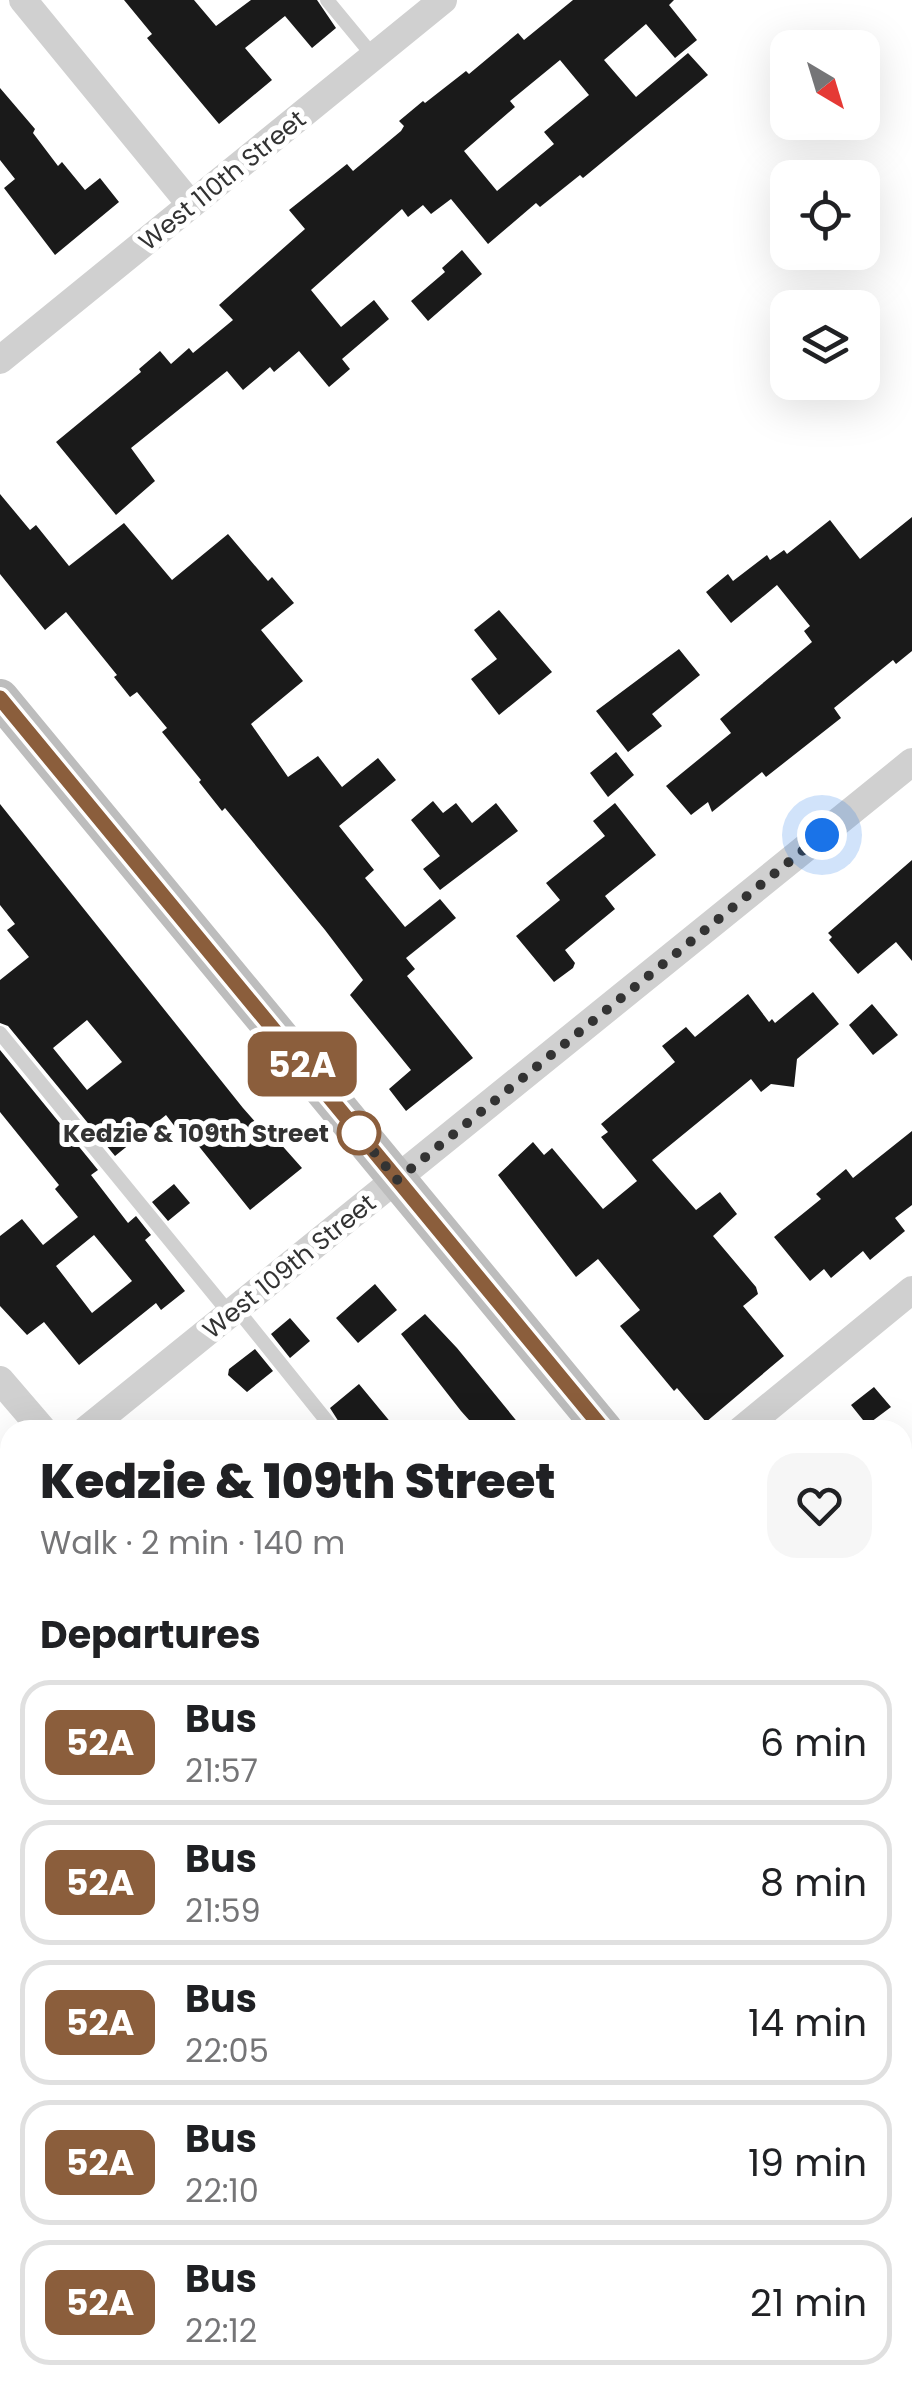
<!DOCTYPE html>
<meta charset="utf-8">
<style>
body{margin:0;font-family:Poppins,sans-serif;background:#f6f6f6;color:#202124;height:100vh;display:flex;flex-direction:column;font-size:38px;white-space:nowrap}
*{box-sizing:border-box;margin:0}
p{font-size:32px;color:#757577}
.icon{flex:none;width:55px;height:55px;fill:none;stroke:currentColor;stroke-width:2;stroke-linecap:round;stroke-linejoin:round}
.map{position:relative;flex:1;overflow:hidden}
.side{position:absolute;left:0px;top:1420px;width:912px;height:980px;display:flex;flex-direction:column;background:#fff;border-radius:30px 30px 0 0;box-shadow:0 10px 40px #0002}
.side>*{flex:none}
.badge{padding:0 20px;border-radius:15px;font-size:35px;line-height:65px}
.needle{width:65px;rotate:142deg}
.tools{position:absolute;left:770px;top:30px;display:grid;gap:20px}
.tools a{display:grid;place-items:center;width:110px;height:110px;border-radius:20px;background:#fff;box-shadow:0 10px 40px #0002;font-size:50px}
.you{position:absolute;width:50px;height:50px;margin:-25px;border:8px solid #fff;border-radius:50%;background:#1a73e8;box-shadow:0 0 0 15px #1a73e833}
.map>.badge{position:absolute;translate:-50% -50%;box-shadow:0 0 0 5px #fff}
h2{padding:0 40px;font-size:38px;line-height:90px}
.round{display:grid;place-items:center;flex:none;width:105px;height:105px;border-radius:30px;background:#f6f6f6}
.summary{display:flex;align-items:center;justify-content:space-between;height:170px;padding:0 40px}
h1{font-size:48px;font-weight:800;line-height:75px}
ul{padding:0;list-style:none}
li{display:flex;align-items:center;gap:30px;height:125px;margin:0 20px 15px;padding:0 20px;border:5px solid #e0e0e0;border-radius:30px}
li div{flex:1}
li b{display:block;font-size:38px}
li em{font-style:normal}
li .badge{min-width:110px;font-weight:700;text-align:center}
.map>svg:first-child{display:block}
.building{fill:#1a1a1a;fill-rule:evenodd}
.lines{fill:none;stroke-linecap:round;stroke-linejoin:round}
.service{stroke:#d0d0d0;stroke-width:14}
.minor{stroke:#d0d0d0;stroke-width:28}
.secondary{stroke:#bdbdbd;stroke-width:38}
.line-casing{stroke:#fff;stroke-width:22}
.line{stroke:#8b5e3c;stroke-width:15}
.walk{stroke:#333;stroke-width:10;stroke-dasharray:0 18}
.stop-dot{fill:#fff;stroke:#8b5e3c;stroke-width:5}
.labels{text-anchor:middle;stroke-width:10;stroke-linejoin:round;paint-order:stroke}
.street-label{font-size:25px;fill:#333;stroke:#fff}
.stop-label{font-size:25px;font-weight:bold;fill:#333;stroke:#fff;text-anchor:end}
</style>
<div class="map">
<svg width="912" height="2400" viewBox="0 0 912 2400">
<rect width="100%" height="100%" fill="#fff"/>
<path class="building" d="M124 0H194L216 26 251 0H317L336 28 312 48 285 16 245 48 272 80 219 124 147 38 152 34Z
M573 0H674L669 5 697 40 675 58 646 24 604 60 636 97 688 53 708 75 583 178 580 175 540 207 536 203 488 244 451 199 431 214 423 205 408 217 402 209 311 290 341 327 374 300 389 319 342 359 350 369 329 387 299 351 274 372 270 367 243 390 227 371 131 448 155 481 116 515 56 442 141 372 139 369 160 351 171 364 189 348 193 353 233 320 219 305 305 229 289 210 347 164 353 171 401 131 404 126 399 121 423 101 425 103 466 71 469 74 518 33 524 40ZM560 60 589 95 544 132 554 144 497 191 464 151 515 107 510 101Z
M0 88 35 129 33 133 58 166 62 162 85 190 100 178 119 202 55 255 4 188 15 179 0 160Z
M462 250 482 274 428 321 411 301 445 272 442 268Z
M0 494 30 530 36 525 69 566 124 523 172 580 228 534 268 581 272 577 294 603 261 630 303 681 251 724 288 777 318 756 342 787 378 758 396 780 339 826 374 870 365 878 405 927 440 899 456 918 406 958 415 969 407 976 473 1058 406 1111 389 1089 411 1070 350 995 363 980 325 930 225 808 222 811 199 782 201 780 162 732 167 728 137 692 130 697 114 677 117 675 66 612 45 630 0 574Z
M912 517V651L896 664 893 660 834 708 841 718 766 777 762 772 712 812 708 802 691 815 666 786 731 733 720 719 812 642 804 631 810 626 777 585 731 623 706 592 728 574 733 581 767 555 770 560 784 550 787 554 830 520 860 559Z
M499 610 552 672 499 715 471 679 497 659 474 630Z
M679 649 700 675 652 714 662 726 628 752 596 711Z
M616 752 634 775 608 797 590 773Z
M433 801 443 813 456 803 472 823 496 803 518 831 440 890 423 869 440 856 411 820Z
M615 803 656 855 605 896 615 909 565 950 575 963 573 968 554 982 516 936 560 900 546 883 605 836 593 821Z
M0 804 243 1108 275 1144 278 1141 302 1168 250 1210 181 1124 176 1128 166 1115 115 1156 8 1026 0 1023V980L29 957 7 930 15 924 0 905ZM87 1020 122 1062 87 1090 53 1048Z
M912 860V961L896 942 858 974 829 940 832 937 828 933Z
M813 992 839 1024 797 1059 794 1087 771 1084 761 1092 751 1079 652 1160 696 1210 720 1192 737 1214 713 1236 756 1287 758 1294 743 1306 784 1356 706 1422 677 1388 674 1391 620 1326 640 1310 598 1259 576 1277 498 1175 533 1142 544 1155 552 1148 603 1209 637 1181 601 1137 608 1132 601 1124 675 1062 662 1046 686 1027 695 1037 748 994 769 1022 772 1019 775 1023Z
M872 1004 898 1035 873 1055 849 1025Z
M0 1050 98 1170 91 1175 128 1223 136 1216 151 1235 145 1240 185 1291 161 1310 156 1303 79 1365 44 1322 27 1335 0 1306V1236L22 1219 43 1245 78 1217 55 1189 59 1185 0 1112ZM94 1235 132 1281 92 1313 56 1266Z
M912 1131V1205L895 1218 905 1231 870 1260 863 1251 831 1278 824 1269 810 1281 774 1237 821 1199 816 1194 846 1169 853 1178Z
M174 1184 190 1203 168 1221 152 1202Z
M375 1284 397 1310 358 1343 336 1318Z
M425 1314 457 1348 524 1430H478L461 1411 401 1334Z
M290 1318 310 1341 290 1358 271 1334Z
M255 1349 273 1371 247 1392 228 1375 229 1369Z
M359 1384 397 1430H344L330 1408Z
M874 1387 891 1407 867 1425 851 1405Z"/>
<g class="lines">
<path class="service" d="M327 0 374 57
M0 1033 230 1314
M236 1308 334 1430
M0 1698 10 1710
M902 2127 912 2138
M0 2370 10 2382
M17 2390 25 2400
M569 2390 577 2400"/>
<path class="minor" d="M23 0 191 205
M0 360 443 0
M0 1380 43 1430
M86 1430 912 762
M741 1430 912 1290
M0 1499 10 1491
M902 1912 912 1904
M0 2035 10 2048
M842 2390 851 2400
M295 2400 308 2390"/>
<path class="secondary" d="M0 698 604 1430
M902 1791 912 1803"/>
</g>
<g class="lines">
<g class="line-casing">
<path id="line" d="M0 698 604 1430"/>
</g>
<use href="#line" class="line"/>
<path class="walk" d="M359 1133 355 1129 397 1180 822 835"/>
</g>
<circle class="stop-dot" cx="359" cy="1133" r="20"/>
<g class="labels">
<g class="street-label">
<text transform="translate(222 180) rotate(-39)" y="9">West 110th Street</text>
<text transform="translate(289 1266) rotate(-39)" y="9">West 109th Street</text>
</g>
<g class="stop-label">
<text x="329" y="1142">Kedzie &amp; 109th Street</text>
</g>
</g>
</svg>
<div class="tools">
<a><svg class="needle" viewBox="-14 -14 28 28"><path d="M0-13l5 13h-10z" fill="#e53935"/><path d="M0 13l5-13h-10z" fill="#757577"/></svg></a>
<a><svg class="icon" aria-label="locate" viewBox="0 0 24 24"><circle cx="12" cy="12" r="6"/><path d="M12 2v4M12 18v4M2 12h4M18 12h4"/></svg></a>
<a><svg class="icon" aria-label="layers" viewBox="0 0 24 24"><path d="M12 4l9 5-9 5-9-5zM3 14l9 5 9-5"/></svg></a>
</div>
<div class="you" style="left:822px;top:835px"></div>
<b class="badge" style="left:302px;top:1064px;background:#8b5e3c;color:#fff">52A</b>
<section class="side">
<div class="summary"><div><h1>Kedzie &amp; 109th Street</h1><p>Walk · 2 min · 140 m</p></div><a class="round"><svg class="icon" aria-label="heart" viewBox="0 0 24 24"><path d="M12 20l-8-8c-3-5 5-10 8-4 3-6 11-1 8 4z"/></svg></a></div>
<h2>Departures</h2>
<ul>
<li><span class="badge" style="background:#8b5e3c;color:#fff">52A</span><div><b>Bus</b><p>21:57</p></div><em>6 min</em></li>
<li><span class="badge" style="background:#8b5e3c;color:#fff">52A</span><div><b>Bus</b><p>21:59</p></div><em>8 min</em></li>
<li><span class="badge" style="background:#8b5e3c;color:#fff">52A</span><div><b>Bus</b><p>22:05</p></div><em>14 min</em></li>
<li><span class="badge" style="background:#8b5e3c;color:#fff">52A</span><div><b>Bus</b><p>22:10</p></div><em>19 min</em></li>
<li><span class="badge" style="background:#8b5e3c;color:#fff">52A</span><div><b>Bus</b><p>22:12</p></div><em>21 min</em></li>
</ul>
</section>
</div>
